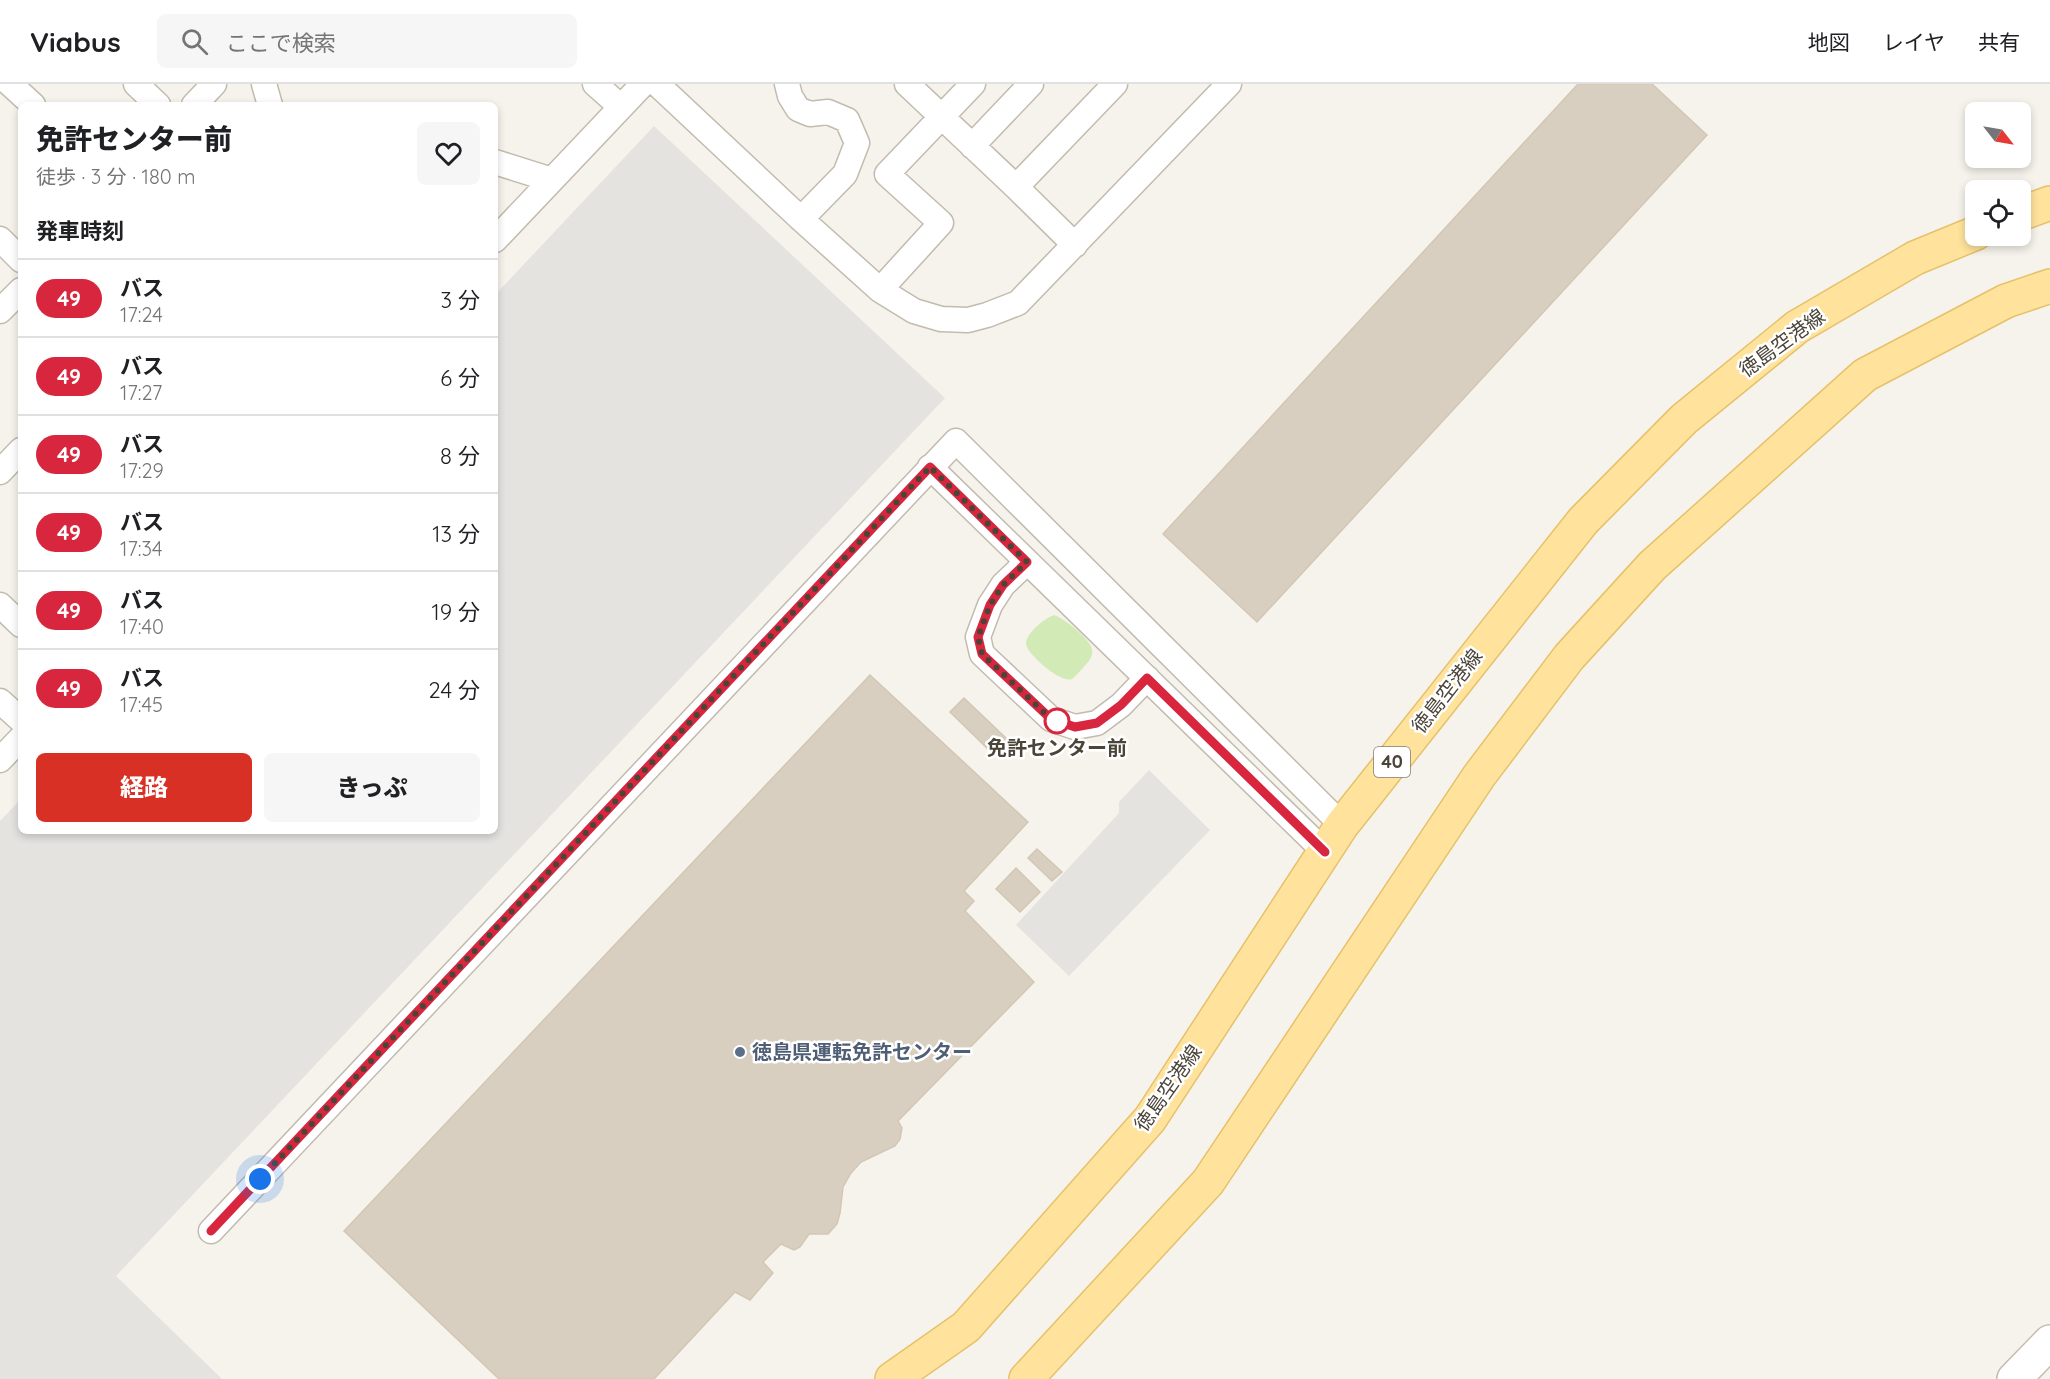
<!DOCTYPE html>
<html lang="ja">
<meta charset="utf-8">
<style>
body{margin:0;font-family:Quicksand,"Noto Sans JP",sans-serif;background:#f6f6f6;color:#202124;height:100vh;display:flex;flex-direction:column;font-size:22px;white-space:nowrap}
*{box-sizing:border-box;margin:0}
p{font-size:20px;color:#757577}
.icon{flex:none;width:33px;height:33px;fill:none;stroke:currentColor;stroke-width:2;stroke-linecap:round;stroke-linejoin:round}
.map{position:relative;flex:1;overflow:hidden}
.details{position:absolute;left:18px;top:18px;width:480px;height:732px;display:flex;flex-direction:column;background:#fff;border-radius:9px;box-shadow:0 3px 9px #0003}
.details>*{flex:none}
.badge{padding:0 12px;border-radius:20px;font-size:21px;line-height:39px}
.needle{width:39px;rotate:121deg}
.fabs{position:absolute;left:1965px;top:18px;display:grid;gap:12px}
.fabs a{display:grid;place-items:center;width:66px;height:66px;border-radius:9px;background:#fff;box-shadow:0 3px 9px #0003;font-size:30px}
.you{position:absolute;width:30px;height:30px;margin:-15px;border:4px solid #fff;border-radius:50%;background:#1a73e8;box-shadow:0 0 0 9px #1a73e833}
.map>.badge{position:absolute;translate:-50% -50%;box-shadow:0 0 0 3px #fff}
h2{padding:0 18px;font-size:22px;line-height:54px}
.round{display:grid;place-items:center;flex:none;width:63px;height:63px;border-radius:9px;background:#f6f6f6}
.summary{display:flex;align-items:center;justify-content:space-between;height:102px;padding:0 18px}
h1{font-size:28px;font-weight:800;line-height:45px}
.button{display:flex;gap:12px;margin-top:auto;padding:12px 18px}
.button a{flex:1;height:69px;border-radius:9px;background:#d93025;color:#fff;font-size:24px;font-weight:800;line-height:69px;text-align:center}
.button a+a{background:#f6f6f6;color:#202124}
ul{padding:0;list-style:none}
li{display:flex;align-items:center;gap:18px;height:78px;padding:0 18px;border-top:2px solid #e0e0e0}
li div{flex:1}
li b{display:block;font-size:22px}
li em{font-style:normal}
li .badge{min-width:66px;font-weight:700;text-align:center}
header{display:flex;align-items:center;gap:36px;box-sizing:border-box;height:84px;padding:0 30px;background:#fff;border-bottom:2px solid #e0e0e0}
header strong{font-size:28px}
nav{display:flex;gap:33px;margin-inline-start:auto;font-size:21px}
.search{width:420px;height:54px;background:#f6f6f6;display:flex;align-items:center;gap:15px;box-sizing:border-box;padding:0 21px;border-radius:9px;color:#757577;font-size:22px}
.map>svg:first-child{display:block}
.green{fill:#d2eab5}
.parking{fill:#e5e3e0}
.building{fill:#d8cfc1;stroke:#d3c7b4;stroke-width:1.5}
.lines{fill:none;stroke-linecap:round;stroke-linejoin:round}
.service-casing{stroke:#c2bbae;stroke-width:27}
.tertiary-casing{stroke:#c2bbae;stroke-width:36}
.primary-casing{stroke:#e6c16a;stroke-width:36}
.service{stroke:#fff;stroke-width:24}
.tertiary{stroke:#fff;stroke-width:33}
.primary{stroke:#ffe39c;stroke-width:33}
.line-casing{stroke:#fff;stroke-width:14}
.line{stroke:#d7263d;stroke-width:9}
.walk{stroke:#4b4439;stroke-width:6;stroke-dasharray:0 10.8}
.stop-dot{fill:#fff;stroke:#d7263d;stroke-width:3}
.service-dot{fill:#5c6f8a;stroke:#fff;stroke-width:2}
.labels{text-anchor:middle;stroke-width:5;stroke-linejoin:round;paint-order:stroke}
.shield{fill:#fff;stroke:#817c74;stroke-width:1.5}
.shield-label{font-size:18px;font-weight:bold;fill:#4b4439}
.street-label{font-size:20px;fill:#4b4439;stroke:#fff}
.stop-label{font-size:20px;font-weight:bold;fill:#4b4439;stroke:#fff}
.service-label{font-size:20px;font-weight:bold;fill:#4e5e75;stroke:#fff;text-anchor:start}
</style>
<header>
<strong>Viabus</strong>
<div class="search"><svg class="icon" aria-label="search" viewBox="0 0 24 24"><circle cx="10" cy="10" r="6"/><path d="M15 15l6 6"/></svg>ここで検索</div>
<nav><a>地図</a><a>レイヤ</a><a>共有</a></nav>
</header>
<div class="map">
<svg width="2050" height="1295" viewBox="0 0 2050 1295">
<rect width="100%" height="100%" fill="#f6f3ec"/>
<path class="green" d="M1054 531C1064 534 1090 555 1092 565 1094 573 1087 579 1082 585 1079 588 1075 593 1072 595 1061 600 1027 570 1026 560 1026 549 1045 534 1054 531Z"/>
<path class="parking" d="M654 42 945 314 116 1192 222 1295H0V737L21 715V747H495V211Z
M1149 686 1210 746 1069 892 1016 841 1119 729V718Z"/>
<path class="building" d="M1578 0H1652L1707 51 1257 538 1163 450Z
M870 591 1028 738 964 807 974 817 965 827 1034 898 898 1037 902 1044 900 1055 895 1062 861 1078 851 1089 843 1103 840 1129 837 1140 828 1150H809L800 1163 794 1166 781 1160 763 1178 773 1189 750 1216 735 1208 654 1295H499L344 1147Z
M964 614 1007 655 993 670 950 628Z
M1037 765 1062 788 1052 797 1028 774Z
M1016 784 1040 808 1020 828 996 805Z"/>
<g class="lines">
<g class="service-casing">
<path id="service" d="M10 0 33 21
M136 0 158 21
M264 0 270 21
M595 0 621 23
M657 0 801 135 880 206 914 227 941 235 968 236 987 231 1018 219 1229 0
M787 0 790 12 798 25 810 30 828 28 847 36 857 59 845 90 801 135
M907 0 1016 103 1075 161
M194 21 214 0
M972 62 1031 0
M495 78 552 96
M1016 103 1115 0
M0 155 21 176
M495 156 643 0
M880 206 941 139 887 90 973 0
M0 227 21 206
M930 383 1325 768
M0 388 21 366
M1027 478 1003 501 990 521 978 553 982 570 1051 635 1075 643 1097 639 1121 621 1147 594
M0 521 21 541
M0 617 21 636
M0 676 21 654
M211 1147 956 357 1342 741"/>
</g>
<g class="tertiary-casing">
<path id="tertiary" d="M2014 1295 2050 1258"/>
</g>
<g class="primary-casing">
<path id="primary" d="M2020 130 2050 119
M892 1295 966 1243 1150 1035 1342 741 1583 437 1684 335 1797 243 1915 174 1976 149
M1026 1295 1208 1098 1479 692 1569 573 1652 482 1865 291 2006 217 2050 202"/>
</g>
<use href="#service" class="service"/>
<use href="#tertiary" class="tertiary"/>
<use href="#primary" class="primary"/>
</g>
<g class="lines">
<g class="line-casing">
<path id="line" d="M211 1147 930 383 1027 478 1003 501 990 521 978 553 982 570 1051 635 1075 643 1097 639 1121 621 1147 594 1325 768"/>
</g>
<use href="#line" class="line"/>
<path class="walk" d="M260 1095 930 383 1027 478 1003 501 990 521 978 553 982 570 1051 635 1063 639 1057 637"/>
</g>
<circle class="stop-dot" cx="1057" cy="637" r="12"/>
<circle class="service-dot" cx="740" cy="968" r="6"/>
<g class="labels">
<rect class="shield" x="1374" y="663" width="36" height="30" rx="4.5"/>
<g class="shield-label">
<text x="1392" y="684">40</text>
</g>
<g class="street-label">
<text transform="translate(1782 259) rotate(-36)" y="7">徳島空港線</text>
<text transform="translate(1447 607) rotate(-52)" y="7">徳島空港線</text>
<text transform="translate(1168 1004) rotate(-55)" y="7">徳島空港線</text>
</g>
<g class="stop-label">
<text x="1057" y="671">免許センター前</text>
</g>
<g class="service-label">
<text x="752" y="975">徳島県運転免許センター</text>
</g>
</g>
</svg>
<div class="fabs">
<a><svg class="needle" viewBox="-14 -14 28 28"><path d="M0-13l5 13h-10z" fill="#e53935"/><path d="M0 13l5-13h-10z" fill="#757577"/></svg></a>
<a><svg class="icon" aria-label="locate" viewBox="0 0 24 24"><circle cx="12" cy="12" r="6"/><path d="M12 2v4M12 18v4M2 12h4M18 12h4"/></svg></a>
</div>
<div class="you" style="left:260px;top:1095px"></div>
<section class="details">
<div class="summary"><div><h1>免許センター前</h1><p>徒歩 · 3 分 · 180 m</p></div><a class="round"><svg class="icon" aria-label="heart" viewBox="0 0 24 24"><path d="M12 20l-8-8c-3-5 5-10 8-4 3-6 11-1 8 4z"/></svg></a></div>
<h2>発車時刻</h2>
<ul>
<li><span class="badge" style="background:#d7263d;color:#fff">49</span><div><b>バス</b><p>17:24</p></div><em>3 分</em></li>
<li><span class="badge" style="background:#d7263d;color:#fff">49</span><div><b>バス</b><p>17:27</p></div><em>6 分</em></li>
<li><span class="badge" style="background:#d7263d;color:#fff">49</span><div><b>バス</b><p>17:29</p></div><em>8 分</em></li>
<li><span class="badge" style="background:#d7263d;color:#fff">49</span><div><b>バス</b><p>17:34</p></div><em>13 分</em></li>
<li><span class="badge" style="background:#d7263d;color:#fff">49</span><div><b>バス</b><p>17:40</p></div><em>19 分</em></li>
<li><span class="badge" style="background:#d7263d;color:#fff">49</span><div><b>バス</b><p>17:45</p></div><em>24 分</em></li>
</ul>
<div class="button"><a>経路</a><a>きっぷ</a></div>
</section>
</div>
